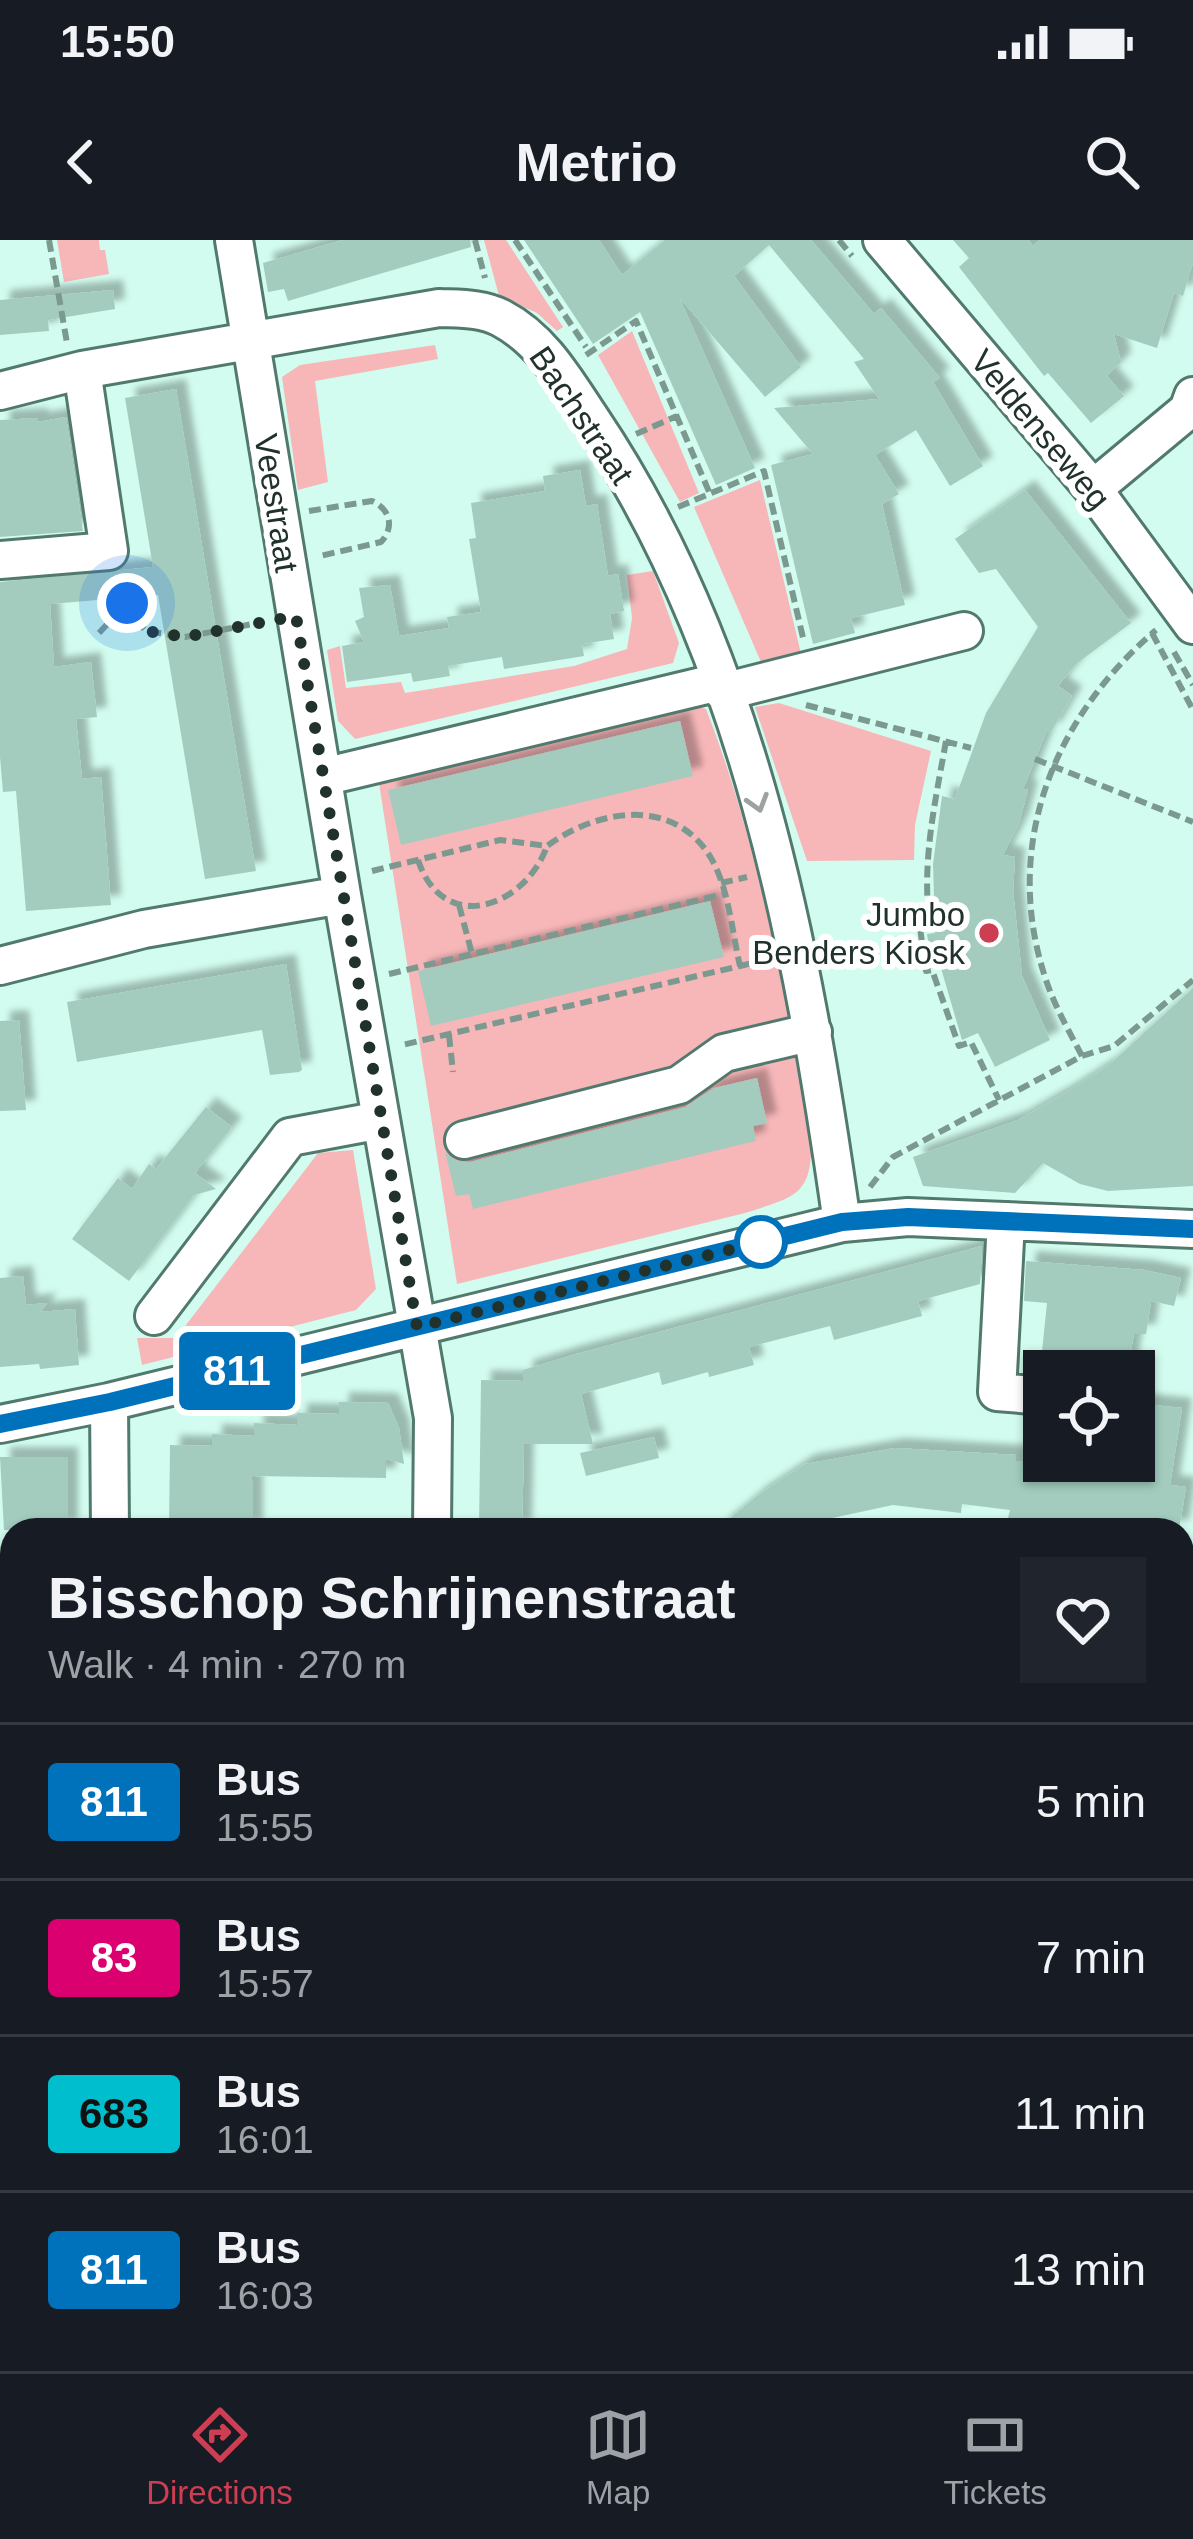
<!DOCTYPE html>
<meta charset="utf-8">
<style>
body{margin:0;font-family:Helvetica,sans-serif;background:#20242c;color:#f1f3f6;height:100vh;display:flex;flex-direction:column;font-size:45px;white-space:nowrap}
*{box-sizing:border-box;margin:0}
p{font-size:39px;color:#9ea1a6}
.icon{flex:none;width:66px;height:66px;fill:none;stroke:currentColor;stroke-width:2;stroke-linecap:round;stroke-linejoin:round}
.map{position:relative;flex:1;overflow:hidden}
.sheet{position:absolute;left:0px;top:1278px;width:1194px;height:855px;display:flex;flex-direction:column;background:#171b24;border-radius:36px 36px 0 0;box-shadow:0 3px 9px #0004}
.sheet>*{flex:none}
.badge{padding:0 24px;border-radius:9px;font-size:42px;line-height:78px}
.tools{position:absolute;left:1023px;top:1110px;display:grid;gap:24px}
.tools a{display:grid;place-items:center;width:132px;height:132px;border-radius:0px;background:#171b24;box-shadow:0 3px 9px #0004;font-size:60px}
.you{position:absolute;width:60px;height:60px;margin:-30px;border:9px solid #fff;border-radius:50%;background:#1a73e8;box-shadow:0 0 0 18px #1a73e833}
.map>.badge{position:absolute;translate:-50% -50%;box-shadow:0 0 0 6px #fff}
.round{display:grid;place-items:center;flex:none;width:126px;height:126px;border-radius:0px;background:#20242c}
.overview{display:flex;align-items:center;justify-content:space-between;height:204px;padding:0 48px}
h1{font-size:57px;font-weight:700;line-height:90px}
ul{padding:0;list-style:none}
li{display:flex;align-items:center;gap:36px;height:156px;padding:0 48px;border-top:3px solid #363941}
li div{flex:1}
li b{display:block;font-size:45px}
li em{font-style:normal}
li .badge{min-width:132px;font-weight:700;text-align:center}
.status{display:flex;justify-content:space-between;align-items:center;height:84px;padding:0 60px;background:#171b24;direction:ltr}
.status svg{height:33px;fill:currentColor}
header{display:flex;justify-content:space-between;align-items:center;height:156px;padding:0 48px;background:#171b24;font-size:54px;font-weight:700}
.dock{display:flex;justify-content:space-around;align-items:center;height:168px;border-top:3px solid #363941;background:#171b24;font-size:33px;color:#9ea1a6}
.dock a{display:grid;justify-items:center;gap:6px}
.dock .current{color:#ce3e53}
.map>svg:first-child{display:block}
.green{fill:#f7b7b9}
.building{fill:#a3ccbf;filter:url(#shadow)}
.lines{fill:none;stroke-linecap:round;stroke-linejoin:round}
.minor-casing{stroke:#52796d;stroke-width:42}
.path{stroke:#7c9990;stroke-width:6;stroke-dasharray:12 6;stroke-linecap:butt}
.minor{stroke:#fff;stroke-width:36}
.oneway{stroke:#9ba2a0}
.line-casing{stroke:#fff;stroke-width:27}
.line{stroke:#0072bc;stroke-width:18}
.walk{stroke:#21312c;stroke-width:12;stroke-dasharray:0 21.6}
.poi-dot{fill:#ce3e53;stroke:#fff;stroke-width:4.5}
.stop-dot{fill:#fff;stroke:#0072bc;stroke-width:6}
.labels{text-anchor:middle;stroke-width:12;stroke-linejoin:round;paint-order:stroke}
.street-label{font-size:33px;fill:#21312c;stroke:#fff}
.poi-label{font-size:33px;fill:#21312c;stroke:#fff;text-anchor:end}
</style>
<div class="status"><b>15:50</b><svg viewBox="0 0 49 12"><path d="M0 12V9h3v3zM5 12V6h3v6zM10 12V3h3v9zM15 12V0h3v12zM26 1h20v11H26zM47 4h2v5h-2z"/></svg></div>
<header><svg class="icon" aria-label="back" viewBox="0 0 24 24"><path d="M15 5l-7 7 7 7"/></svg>Metrio<svg class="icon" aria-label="search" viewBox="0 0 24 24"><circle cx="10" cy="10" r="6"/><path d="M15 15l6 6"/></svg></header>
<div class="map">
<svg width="1193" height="2131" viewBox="0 0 1193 2131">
<defs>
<filter id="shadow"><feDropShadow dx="10" dy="-10" stdDeviation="3" flood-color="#0004"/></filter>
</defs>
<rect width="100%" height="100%" fill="#d2fcef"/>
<path class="green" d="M57 0H99L100 10H105L109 34 64 42Z
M484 0H506L563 87 557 91 537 73 499 56Z
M632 91 699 253 680 262 598 115Z
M435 105 438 119 315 141 328 242 298 250 282 137 300 125Z
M760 240 802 418 764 429 694 267Z
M653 331 679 403 673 423 355 499 338 481 327 410 340 406 346 448 401 442 405 453 574 426 627 409 632 378 627 335Z
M779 463 931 511 915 585 914 620 807 621 755 467Z
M699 467 706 469C760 607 784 754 811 899 813 956 794 957 745 973L457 1044 379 543Z
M353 910 376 1049 356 1070 142 1125 137 1098H176L318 913Z"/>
<path class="building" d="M343 0H470L471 7 288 61 284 49 268 52 263 23Z
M524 0H599L622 35 665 0H811L874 74 881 68 940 138 933 142 983 226 950 246 916 190 875 215 899 254 882 264 905 365 851 378 855 393 813 404 771 225 813 214 774 168 879 159 854 122 864 119 769 5 734 36 801 127 765 157 679 57 755 228 716 245 640 72 593 104Z
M953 0H1028L1033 6 1040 0H1193V22L1183 56 1174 53 1157 108 1114 94 1121 122 1107 136 1124 156 1091 183 1048 133 1044 136 959 27 969 18Z
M113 50 115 69 48 80 49 91 0 95V60Z
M176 149 256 631 205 639 158 355 50 364 54 427 91 422 97 477 76 479 82 539 101 537 111 665 26 671 16 551 3 552 0 517V342L153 327 125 158Z
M66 177 83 291 0 297V180L38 178V182Z
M580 230 586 266 597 264 608 336 618 334 624 371 610 374 614 399 582 404 584 416 504 429 502 417 448 426 450 436 413 442 411 433 347 442 342 406 364 402 355 381 364 377 359 348 390 345 399 396 449 388 447 377 481 372 469 299 476 298 471 263 545 251 543 236Z
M1025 250 1131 383 1076 424 1058 446 1072 456 1051 492 1047 490 1023 549 1028 550 1019 583 1003 615 1015 617 1013 651 1022 736 1050 800 995 827 978 793 962 800 938 718 931 720 927 694 935 693 933 624 942 556 955 559 986 473 1038 387 996 329 979 333 955 299Z
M680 481 693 536 401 605 388 550Z
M710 661 724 717 431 786 418 731Z
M286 724 302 830 299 832 270 835 262 790 77 822 67 762Z
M1193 748V946L1108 951 1080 944 1043 923 1015 953 923 946 913 917 1018 880 1067 852 1109 825Z
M19 780 26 870 0 871V781Z
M757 838 767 883 753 886 756 901 473 969 469 954 456 956 445 912 457 921 470 922 685 867 714 848Z
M206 867 232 887 195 933 216 949 194 955 129 1041 72 999 118 938 132 949 149 924 156 929Z
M982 1006 980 1044 918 1061 922 1076 834 1100 830 1086 749 1107 754 1125 709 1137 708 1132 662 1145 659 1132 581 1154 593 1204H524L522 1290H479L481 1140 523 1141V1130L576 1114Z
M1026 1021 1144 1030 1181 1038 1174 1066 1151 1061 1146 1094H1134L1127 1131H1040L1047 1063 1024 1061Z
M23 1036 26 1065 47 1063 40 1072 75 1069 79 1125 40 1129 39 1124 0 1127V1038Z
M339 1162 388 1163 399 1188 404 1224 386 1219V1238L253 1236 250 1238 253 1242V1290H169L170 1205 212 1206V1194L254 1196V1183L297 1185V1173L339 1174Z
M1134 1163 1182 1168 1170 1245 1186 1247 1179 1290H1022L1024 1280 1008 1278 1010 1270 962 1264 961 1273 893 1265 823 1280 809 1290H716L758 1255 805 1224 895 1208 1016 1215V1221L1134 1239Z
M654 1197 659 1218 586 1236 580 1213Z
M0 1217H68V1290H4Z"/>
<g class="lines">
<g class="minor-casing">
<path id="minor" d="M234 0 342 655 433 1178 432 1290
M882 0 1093 249 1193 385
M0 151 82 130 439 68C461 69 482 68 501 78 543 100 566 142 591 179 749 413 803 708 842 983
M1093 249 1188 170 1193 156
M0 320 109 311 82 130
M723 452 964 391
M323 537 719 442
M0 726 144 689 342 655
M464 900 679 845 724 813 813 792
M1006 981 997 1152 1044 1156
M154 1076 290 897 381 880
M109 1162 110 1290
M0 1184 109 1162 842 983 908 977 1193 989
M1182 1343H1183
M1182 1636 1193 1638
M1182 1912 1193 1846
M115 2131V2121
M781 2131V2121
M951 2131 952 2121
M1145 2131 1147 2121"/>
</g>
<path class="path" d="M49 0 67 103
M475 0 485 38
M515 0 586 107
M839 0 852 16
M586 115 636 81 710 254
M636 194 677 176
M678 267 764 231 804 402
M309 271 372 261C390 269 395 287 381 302L320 316
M125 366 146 391 185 397 263 382
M99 393 127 363 124 335
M1152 393 1193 470
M1174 412 1193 445
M806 465 971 508
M946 501C935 563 921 623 930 687L920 688 926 731 932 730 959 806 971 802 999 860
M1035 519 1193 582
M418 620C443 696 525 668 547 606
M372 631 500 600 547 606C597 569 674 556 711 618 729 649 732 692 740 726L402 805
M721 643 747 637
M459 665 472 714
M831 719 923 707
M740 726 765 720
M389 734 724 654
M449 795 453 832
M1082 816C1069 791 1055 767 1046 740 1001 607 1053 478 1156 390
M870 947 893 917 1082 816 1114 806 1193 740"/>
<use href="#minor" class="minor"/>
</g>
<defs><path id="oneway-chevron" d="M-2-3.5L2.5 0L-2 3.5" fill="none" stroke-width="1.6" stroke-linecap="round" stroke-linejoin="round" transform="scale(3)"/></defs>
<use class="oneway" href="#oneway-chevron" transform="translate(758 563) rotate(73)"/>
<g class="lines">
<g class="line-casing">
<path id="line" d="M0 1184 110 1162 842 982 908 977 1193 989"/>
</g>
<use href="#line" class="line"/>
<path class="walk" d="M127 363 125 367 146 391 185 397 296 376 417 1087 761 1002"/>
</g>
<circle class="poi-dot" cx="989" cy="693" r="12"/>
<circle class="stop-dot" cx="761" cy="1002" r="24"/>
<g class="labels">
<g class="street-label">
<text transform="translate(582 175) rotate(56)" y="12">Bachstraat</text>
<text transform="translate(1041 189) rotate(50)" y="12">Veldenseweg</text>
<text transform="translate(277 263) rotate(81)" y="12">Veestraat</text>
</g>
<g class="poi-label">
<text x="965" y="686">Jumbo<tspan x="965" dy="38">Benders Kiosk</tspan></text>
</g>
</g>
</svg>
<div class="tools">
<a><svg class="icon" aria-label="locate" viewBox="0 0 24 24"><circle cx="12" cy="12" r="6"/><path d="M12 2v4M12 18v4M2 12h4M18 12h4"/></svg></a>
</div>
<div class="you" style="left:127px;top:363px"></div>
<b class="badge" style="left:237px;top:1131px;background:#0072bc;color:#fff">811</b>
<section class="sheet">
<div class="overview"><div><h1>Bisschop Schrijnenstraat</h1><p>Walk · 4 min · 270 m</p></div><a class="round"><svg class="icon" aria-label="heart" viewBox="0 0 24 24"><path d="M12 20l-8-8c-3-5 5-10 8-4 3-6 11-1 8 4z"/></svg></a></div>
<ul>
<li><span class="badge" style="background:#0072bc;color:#fff">811</span><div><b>Bus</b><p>15:55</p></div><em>5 min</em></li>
<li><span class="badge" style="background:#da0070;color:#fff">83</span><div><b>Bus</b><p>15:57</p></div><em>7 min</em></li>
<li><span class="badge" style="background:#00becd;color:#111">683</span><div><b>Bus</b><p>16:01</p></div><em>11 min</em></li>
<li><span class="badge" style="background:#0072bc;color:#fff">811</span><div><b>Bus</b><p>16:03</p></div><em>13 min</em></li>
</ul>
</section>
</div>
<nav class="dock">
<a class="current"><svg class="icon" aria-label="directions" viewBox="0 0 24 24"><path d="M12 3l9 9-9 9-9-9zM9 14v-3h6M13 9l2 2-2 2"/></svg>Directions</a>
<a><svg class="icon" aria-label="map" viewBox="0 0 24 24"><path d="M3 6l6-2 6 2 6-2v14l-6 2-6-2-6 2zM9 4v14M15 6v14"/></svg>Map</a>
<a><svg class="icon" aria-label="tickets" viewBox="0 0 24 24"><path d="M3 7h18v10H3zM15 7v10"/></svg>Tickets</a>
</nav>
